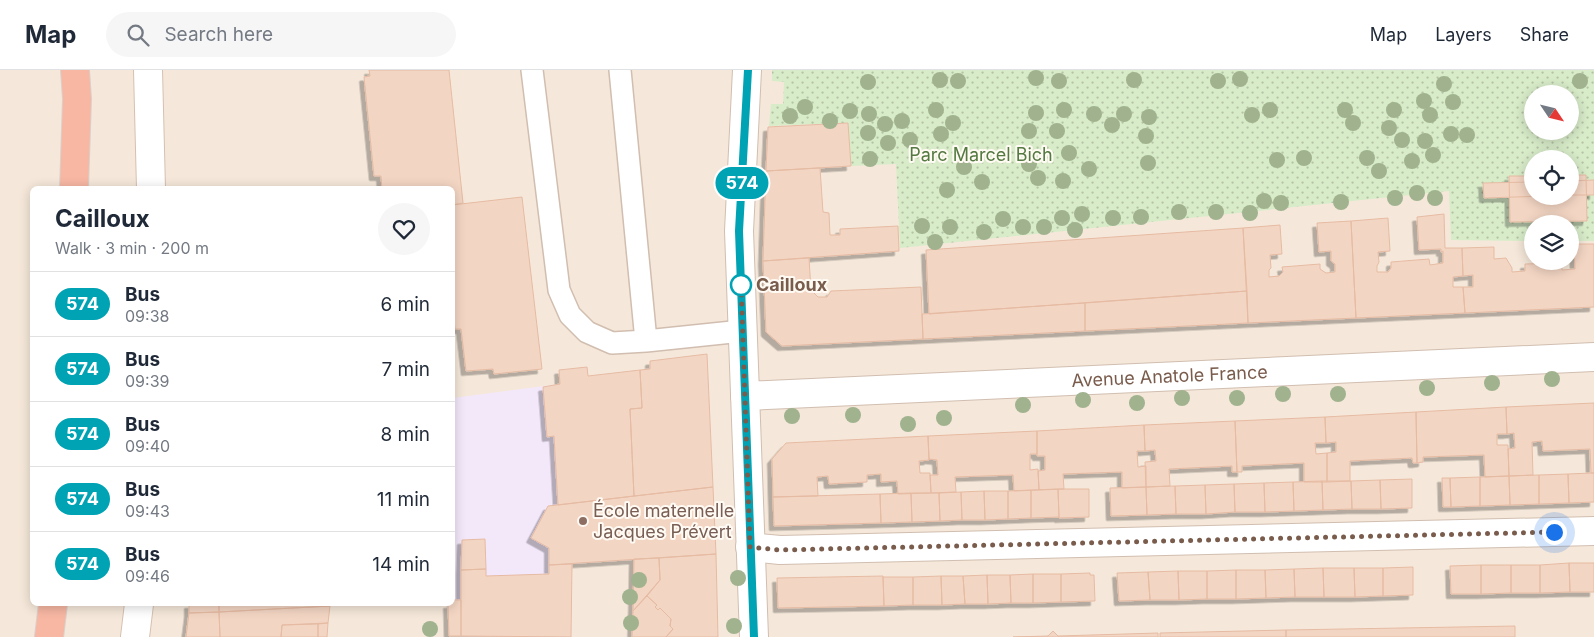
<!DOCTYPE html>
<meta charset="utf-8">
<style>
body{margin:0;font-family:Inter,sans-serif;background:#f6f6f7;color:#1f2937;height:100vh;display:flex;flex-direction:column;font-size:19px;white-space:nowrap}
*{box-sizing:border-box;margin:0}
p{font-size:16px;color:#747a83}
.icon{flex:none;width:28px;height:28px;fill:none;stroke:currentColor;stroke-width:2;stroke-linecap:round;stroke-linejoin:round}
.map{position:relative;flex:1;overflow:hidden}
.drawer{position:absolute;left:30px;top:116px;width:425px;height:420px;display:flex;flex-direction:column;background:#fff;border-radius:8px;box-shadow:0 2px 12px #0003}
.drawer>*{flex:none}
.badge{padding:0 10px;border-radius:16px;font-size:18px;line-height:32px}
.needle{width:32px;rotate:125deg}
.buttons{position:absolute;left:1524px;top:15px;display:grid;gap:10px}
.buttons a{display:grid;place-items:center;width:55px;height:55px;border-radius:50%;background:#fff;box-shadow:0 2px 12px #0003;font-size:25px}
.you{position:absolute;width:25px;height:25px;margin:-12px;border:4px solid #fff;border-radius:50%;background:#1a73e8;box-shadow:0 0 0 8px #1a73e833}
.map>.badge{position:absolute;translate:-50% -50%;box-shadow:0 0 0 2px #fff}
.round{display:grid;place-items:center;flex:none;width:52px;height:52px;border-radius:26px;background:#f6f6f7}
.overview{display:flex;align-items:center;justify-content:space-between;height:85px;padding:0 25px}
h1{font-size:24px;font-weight:700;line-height:38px}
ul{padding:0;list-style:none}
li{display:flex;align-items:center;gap:15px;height:65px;padding:0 25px;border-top:1px solid #e0e1e3}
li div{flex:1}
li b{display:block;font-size:19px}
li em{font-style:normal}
li .badge{min-width:55px;font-weight:700;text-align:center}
header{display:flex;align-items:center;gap:30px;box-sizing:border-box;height:70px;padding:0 25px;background:#fff;border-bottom:1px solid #e0e1e3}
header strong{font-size:24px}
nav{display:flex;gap:28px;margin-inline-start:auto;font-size:18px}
.search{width:350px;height:45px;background:#f6f6f7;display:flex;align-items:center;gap:12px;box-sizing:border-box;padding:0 18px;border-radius:28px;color:#747a83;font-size:19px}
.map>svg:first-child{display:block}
.residential{fill:#f5e8da;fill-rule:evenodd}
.education{fill:#f3e8fa}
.grass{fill:url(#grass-dots);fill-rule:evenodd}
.building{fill:#f3d5c3;stroke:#e6bba3;filter:url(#shadow)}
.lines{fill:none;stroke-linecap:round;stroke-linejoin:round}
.lane-casing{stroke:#d1beb0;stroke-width:24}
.street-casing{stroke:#d1beb0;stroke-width:30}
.secondary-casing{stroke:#d6c0b0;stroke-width:30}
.highway-casing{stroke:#dad1cd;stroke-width:30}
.lane{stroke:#fff;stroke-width:21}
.street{stroke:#fff;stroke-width:28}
.secondary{stroke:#fff;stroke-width:28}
.highway{stroke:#f7b7a3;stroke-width:28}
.tree{fill:#a0b28e}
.line-casing{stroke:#fff;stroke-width:11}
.line{stroke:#00a3b4;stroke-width:8}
.walk{stroke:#7a5c4d;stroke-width:5;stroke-dasharray:0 9}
.stop-dot{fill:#fff;stroke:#00a3b4;stroke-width:2.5}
.education-dot{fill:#8d6e63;stroke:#fffaf3;stroke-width:2}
.labels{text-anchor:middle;stroke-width:4;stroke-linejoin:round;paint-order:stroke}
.park-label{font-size:18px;fill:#537a41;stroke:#fffaf3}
.stop-label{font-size:18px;font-weight:bold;fill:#7a5c4d;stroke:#fffaf3;text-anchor:start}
.street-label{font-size:18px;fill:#7a5c4d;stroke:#fffaf3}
.education-label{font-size:18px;fill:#785e54;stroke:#fffaf3;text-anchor:start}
</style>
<header>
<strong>Map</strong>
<div class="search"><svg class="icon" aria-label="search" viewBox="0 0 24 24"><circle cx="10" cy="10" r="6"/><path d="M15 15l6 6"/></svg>Search here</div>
<nav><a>Map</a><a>Layers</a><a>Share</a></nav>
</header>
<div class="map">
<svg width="1594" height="567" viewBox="0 0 1594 567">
<defs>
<pattern id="grass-dots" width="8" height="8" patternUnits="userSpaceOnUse" patternTransform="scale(1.25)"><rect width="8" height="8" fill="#d8ecc9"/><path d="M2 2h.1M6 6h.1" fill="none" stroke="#b4c2a5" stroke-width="1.8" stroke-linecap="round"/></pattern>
<filter id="shadow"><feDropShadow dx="-4.5" dy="4.5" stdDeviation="0" flood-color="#0004"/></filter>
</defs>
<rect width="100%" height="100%" fill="#fdf6ec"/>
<path class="residential" d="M0 0H1594V567H0ZM1532 24H1570V61H1532ZM1532 89H1570V126H1532ZM32 119H452V534H32ZM1532 154H1570V191H1532Z"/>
<path class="education" d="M707 284 716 484 572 494 571 567 449 566 448 534H452L453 328 560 314 559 300 587 297 588 306 650 299V291Z"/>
<path class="grass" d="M772 0H1594V171H1570V154H1532V171L1451 170 1449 121 900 178 896 94 851 96 848 53 769 56 771 34H783L784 12 772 11ZM1532 24H1570V61H1532ZM1532 89H1570V126H1532Z"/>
<path class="building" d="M369 0H449L463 133 452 135V119H382L381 106H374L364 7 370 6Z
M848 53 851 96 766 101 768 57Z
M820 98 823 142 829 143 830 165H840V159L898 156 899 181 763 191 766 101Z
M1570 105H1586L1587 151 1510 152 1509 106H1532V126H1570Z
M1594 110V125H1570V111Z
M1532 112V126H1546L1484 128 1483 113Z
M522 127 542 299 494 304 493 299 466 301 461 259H455L452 230V201L454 200 452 135Z
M1444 144 1445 178H1462L1463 206 1453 207V217H1463L1465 243 1356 248 1351 151 1388 148 1390 181 1378 182 1379 192 1377 196V202H1388L1391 198V192L1429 189 1430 195 1443 193V181L1441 182V179L1419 180 1417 147Z
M1351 151 1356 248 1248 253 1243 158 1280 155 1282 184 1270 185 1271 198 1269 200V207L1279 206 1283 202 1282 197 1320 194V199L1326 203 1335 202V194L1331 191V181L1319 182 1317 153Z
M1243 158 1247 221 929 244 926 180Z
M1574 174H1594V237L1465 243 1463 217H1473V205L1463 206 1462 178 1494 177V189L1506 188 1512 198V202L1525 201V194L1562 193V200L1575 199Z
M809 188 811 220 818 227H827L831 221 921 217 923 269 782 276 766 262 763 191Z
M1247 221 1248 253 1085 261V233Z
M1085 233V261L923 269 922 244Z
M707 284 713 417 634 426 630 339 642 338 640 300 650 299V291Z
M587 297 588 306 640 300 642 338 630 339 634 426 558 435 554 366 547 367 543 317 560 314 559 300Z
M1594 333V403H1591L1590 379 1543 381 1542 371 1532 372 1533 405 1509 406 1508 379 1515 378 1514 363 1507 364 1506 337Z
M1506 337 1507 364H1497V375H1508L1509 406 1485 407 1484 385 1423 387V392L1417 393 1416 342Z
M1416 342 1417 393H1413L1412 388 1350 391V411L1327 412V383L1336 382V372L1326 373 1325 347Z
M1325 347 1326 373H1315L1316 384 1327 383V412H1304V393L1242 396V402H1237L1235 351Z
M1235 351 1237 402H1232V396L1169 399 1170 416 1146 417 1145 392 1156 391 1155 380 1145 381 1144 355Z
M1144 355 1145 381H1137L1138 397 1146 396V417L1122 418V402L1063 404 1064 419 1039 420 1038 401 1045 400V386H1037V361Z
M1037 361V384H1030V400L1038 399 1039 420 1014 421 1013 405 955 407 956 422 931 423 930 405H938L937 390 929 389 928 366Z
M928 366 929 390 919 391 920 403H930L931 423 898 424 897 411 881 412V404L867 405V412L829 414 828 406 817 407 818 426 773 427 772 389 786 373Z
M1591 403H1594V432L1569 433 1568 404Z
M1568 404 1569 433 1539 434V405Z
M1539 405V434L1510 435 1509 406Z
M1509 406 1510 435 1480 436V407Z
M1480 407V436L1451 437 1450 408Z
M1442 408H1450L1451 437H1443Z
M1412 409V438L1381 439 1380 410Z
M1380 410 1381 439H1352L1351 411Z
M1322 411 1323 440 1294 441 1293 412Z
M1322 411H1351L1352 439 1323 440Z
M1293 412 1294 441 1265 442 1264 413Z
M1264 413 1265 442H1235L1234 414Z
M1234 414 1235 442 1206 444 1205 415Z
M1205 415 1206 444H1176L1175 416Z
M1175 416 1176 444 1147 445 1146 417Z
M713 417 716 484 549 495V478L531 468 548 436Z
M1146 417 1147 445 1111 446 1110 418Z
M1058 419H1089V447L1059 448Z
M1058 419 1059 447 1031 448V420Z
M1031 420V448L1008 449V421Z
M984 421H1008V449L985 450Z
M984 421 985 450H962L961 422Z
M961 422 962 450 940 451 939 423Z
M911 423 912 452 881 453 880 424Z
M911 423H939L940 451 912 452Z
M880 424 881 453 774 456 773 427Z
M485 469 486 499 461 500 462 470Z
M716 484 718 567H666L673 559 670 556 671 549 660 538 658 540 655 537 657 535 647 526 660 510 659 488Z
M659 488 660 510 633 541 634 489Z
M1569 493 1570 522 1540 523V495Z
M1569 493H1594V522H1570Z
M572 494 571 567 461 566V500L486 499V506L549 504V495Z
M1481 495H1511V523L1481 524Z
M1481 495V524H1451L1450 496Z
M1511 495H1540V523H1511Z
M1413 497V525L1383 526V498Z
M1323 498H1354L1355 527H1324Z
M1323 498 1324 527H1295L1294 499Z
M1354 498H1383V526L1355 527Z
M1294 499 1295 527 1266 528 1265 500Z
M1236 500H1265L1266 528 1236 529Z
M1236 500V529H1207V501Z
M1178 501H1207V529L1179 530Z
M1178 501 1179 530H1150L1148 502Z
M1148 502 1150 530 1119 531 1117 503Z
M1090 503V505H1094L1095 531 1061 532V504Z
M1033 504V533H1011L1010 505Z
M1033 504H1061V532L1033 533Z
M987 505H1010L1011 533 988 534Z
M987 505 988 534H965L963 506Z
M883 506 884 536 778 538 777 508Z
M941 506 942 535H913V507Z
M941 506H963L965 534 942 535Z
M883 507H913V535L884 536Z
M647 526 657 535 655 537 658 540 660 538 671 549 670 556 673 559 666 567H632L633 541Z
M452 530H461V566H449L448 534H452Z
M189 534H219V542L189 543Z
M219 534H331L330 536 219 542Z
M330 536 328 553 282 555 281 567H220L219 542Z
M219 542 220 567H186L189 543Z
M328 553 327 567H318V554Z
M318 554V567H281L282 555Z
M1515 556V567H1286V560Z
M1286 560V567H1160V563Z
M1053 561 1058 566 1158 563V567H1013L1048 566Z"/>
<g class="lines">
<g class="lane-casing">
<path id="lane" d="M532 0 559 220 570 245 587 262 612 273 646 271
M620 0 646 271 742 261"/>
</g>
<g class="street-casing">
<g id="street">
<path d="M747 0 739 161 754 567"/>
<path id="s1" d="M745 326 1594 287"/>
<path d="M750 477 780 480 1594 461"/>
</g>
</g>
<g class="secondary-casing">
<path id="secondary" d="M148 0 151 119
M135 567 139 534"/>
</g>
<g class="highway-casing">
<path id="highway" d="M74 119 77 29 75 0
M49 567 53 534"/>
</g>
<use href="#lane" class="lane"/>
<use href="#street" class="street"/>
<use href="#secondary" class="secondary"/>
<use href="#highway" class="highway"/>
</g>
<g class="tree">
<circle cx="1036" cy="8" r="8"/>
<circle cx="1240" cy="9" r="8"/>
<circle cx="940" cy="10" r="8"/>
<circle cx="1134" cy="10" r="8"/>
<circle cx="958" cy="11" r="8"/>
<circle cx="1059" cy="11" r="8"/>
<circle cx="1218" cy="11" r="8"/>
<circle cx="1580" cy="11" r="8"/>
<circle cx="868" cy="12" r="8"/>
<circle cx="1444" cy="14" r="8"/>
<circle cx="1424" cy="31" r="8"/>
<circle cx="1453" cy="32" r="8"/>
<circle cx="805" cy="37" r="8"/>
<circle cx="936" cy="40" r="8"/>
<circle cx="1064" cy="40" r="8"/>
<circle cx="1270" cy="40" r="8"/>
<circle cx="1345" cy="40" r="8"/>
<circle cx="1394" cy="40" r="8"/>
<circle cx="850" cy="41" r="8"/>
<circle cx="1036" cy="43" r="8"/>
<circle cx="869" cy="44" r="8"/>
<circle cx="1094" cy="44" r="8"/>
<circle cx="1124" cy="44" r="8"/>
<circle cx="1252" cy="45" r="8"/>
<circle cx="1430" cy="45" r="8"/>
<circle cx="790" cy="46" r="8"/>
<circle cx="1149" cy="47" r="8"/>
<circle cx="830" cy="51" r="8"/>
<circle cx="902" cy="51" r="8"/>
<circle cx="953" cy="53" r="8"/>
<circle cx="1353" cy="53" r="8"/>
<circle cx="885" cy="54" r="8"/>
<circle cx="1112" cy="55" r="8"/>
<circle cx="1389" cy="58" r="8"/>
<circle cx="1029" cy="61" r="8"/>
<circle cx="1057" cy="61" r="8"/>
<circle cx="868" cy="63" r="8"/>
<circle cx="941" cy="64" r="8"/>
<circle cx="1451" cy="64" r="8"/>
<circle cx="1467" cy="65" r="8"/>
<circle cx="1146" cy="66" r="8"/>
<circle cx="910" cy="70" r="8"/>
<circle cx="1402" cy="70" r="8"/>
<circle cx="1425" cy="71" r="8"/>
<circle cx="888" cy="73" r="8"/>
<circle cx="1069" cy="83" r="8"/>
<circle cx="1433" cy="85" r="8"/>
<circle cx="1304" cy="88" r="8"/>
<circle cx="1367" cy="88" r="8"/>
<circle cx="870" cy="89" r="8"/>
<circle cx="1277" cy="90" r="8"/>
<circle cx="1412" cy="91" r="8"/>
<circle cx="1148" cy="93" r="8"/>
<circle cx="1029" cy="94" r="8"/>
<circle cx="964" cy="97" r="8"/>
<circle cx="1089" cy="99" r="8"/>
<circle cx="1379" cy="101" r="8"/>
<circle cx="1038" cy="108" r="8"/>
<circle cx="1063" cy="111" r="8"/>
<circle cx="982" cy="112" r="8"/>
<circle cx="947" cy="120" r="8"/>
<circle cx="1417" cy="123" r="8"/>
<circle cx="1395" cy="128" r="8"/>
<circle cx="1435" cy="128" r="8"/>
<circle cx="1264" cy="131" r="8"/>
<circle cx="1341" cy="132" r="8"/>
<circle cx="1281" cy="133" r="8"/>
<circle cx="1179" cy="142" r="8"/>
<circle cx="1216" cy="142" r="8"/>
<circle cx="1250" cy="143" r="8"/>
<circle cx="1082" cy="144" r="8"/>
<circle cx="1141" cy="147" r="8"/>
<circle cx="1062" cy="148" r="8"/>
<circle cx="1113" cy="148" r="8"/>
<circle cx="1003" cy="149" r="8"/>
<circle cx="922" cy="156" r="8"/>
<circle cx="950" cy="157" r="8"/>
<circle cx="1023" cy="157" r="8"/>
<circle cx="1044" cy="157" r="8"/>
<circle cx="1075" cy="160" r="8"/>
<circle cx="984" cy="162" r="8"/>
<circle cx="935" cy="172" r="8"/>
<circle cx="1552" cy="309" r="8"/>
<circle cx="1492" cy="313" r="8"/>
<circle cx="1427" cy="318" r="8"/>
<circle cx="1283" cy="324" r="8"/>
<circle cx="1338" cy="324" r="8"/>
<circle cx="1182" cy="328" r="8"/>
<circle cx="1237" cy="328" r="8"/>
<circle cx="1083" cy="330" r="8"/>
<circle cx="1137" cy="333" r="8"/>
<circle cx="1023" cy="335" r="8"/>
<circle cx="853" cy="345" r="8"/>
<circle cx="792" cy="346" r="8"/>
<circle cx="944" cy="348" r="8"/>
<circle cx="908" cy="354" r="8"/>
<circle cx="738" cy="508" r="8"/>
<circle cx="639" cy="510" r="8"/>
<circle cx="630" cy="527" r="8"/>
<circle cx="631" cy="553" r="8"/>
<circle cx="734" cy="556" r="8"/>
<circle cx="430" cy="559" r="8"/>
</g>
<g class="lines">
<g class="line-casing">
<path id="line" d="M748 0 739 161 754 567"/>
</g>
<use href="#line" class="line"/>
<path class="walk" d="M741 215V211L750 477 780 480 1554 462"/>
</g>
<circle class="stop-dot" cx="741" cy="215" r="10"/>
<circle class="education-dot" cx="583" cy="451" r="5"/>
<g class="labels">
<g class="park-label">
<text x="981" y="91">Parc Marcel Bich</text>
</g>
<g class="stop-label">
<text x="756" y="221">Cailloux</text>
</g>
<g class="street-label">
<text dy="6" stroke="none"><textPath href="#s1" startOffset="425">Avenue Anatole France</textPath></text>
</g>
<g class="education-label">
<text x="593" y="447">École maternelle<tspan x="593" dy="21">Jacques Prévert</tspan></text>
</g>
</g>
</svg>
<div class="buttons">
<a><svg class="needle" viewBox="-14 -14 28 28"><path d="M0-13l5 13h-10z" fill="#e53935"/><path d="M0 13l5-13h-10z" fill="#747a83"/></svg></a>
<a><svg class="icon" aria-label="locate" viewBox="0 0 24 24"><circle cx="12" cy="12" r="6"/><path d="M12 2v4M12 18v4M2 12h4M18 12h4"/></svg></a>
<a><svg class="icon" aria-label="layers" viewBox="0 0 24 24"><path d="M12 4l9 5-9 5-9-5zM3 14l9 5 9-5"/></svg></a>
</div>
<div class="you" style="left:1554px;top:462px"></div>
<b class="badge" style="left:742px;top:113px;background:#00a3b4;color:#fff">574</b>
<section class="drawer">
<div class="overview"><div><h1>Cailloux</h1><p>Walk · 3 min · 200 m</p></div><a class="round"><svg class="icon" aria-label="heart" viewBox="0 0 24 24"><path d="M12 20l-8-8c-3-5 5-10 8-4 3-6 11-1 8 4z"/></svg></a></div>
<ul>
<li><span class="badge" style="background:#00a3b4;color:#fff">574</span><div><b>Bus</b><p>09:38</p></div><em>6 min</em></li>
<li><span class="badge" style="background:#00a3b4;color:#fff">574</span><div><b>Bus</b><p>09:39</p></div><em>7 min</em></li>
<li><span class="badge" style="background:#00a3b4;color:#fff">574</span><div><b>Bus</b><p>09:40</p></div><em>8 min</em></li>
<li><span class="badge" style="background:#00a3b4;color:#fff">574</span><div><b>Bus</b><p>09:43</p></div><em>11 min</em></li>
<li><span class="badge" style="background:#00a3b4;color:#fff">574</span><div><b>Bus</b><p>09:46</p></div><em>14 min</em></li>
</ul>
</section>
</div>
